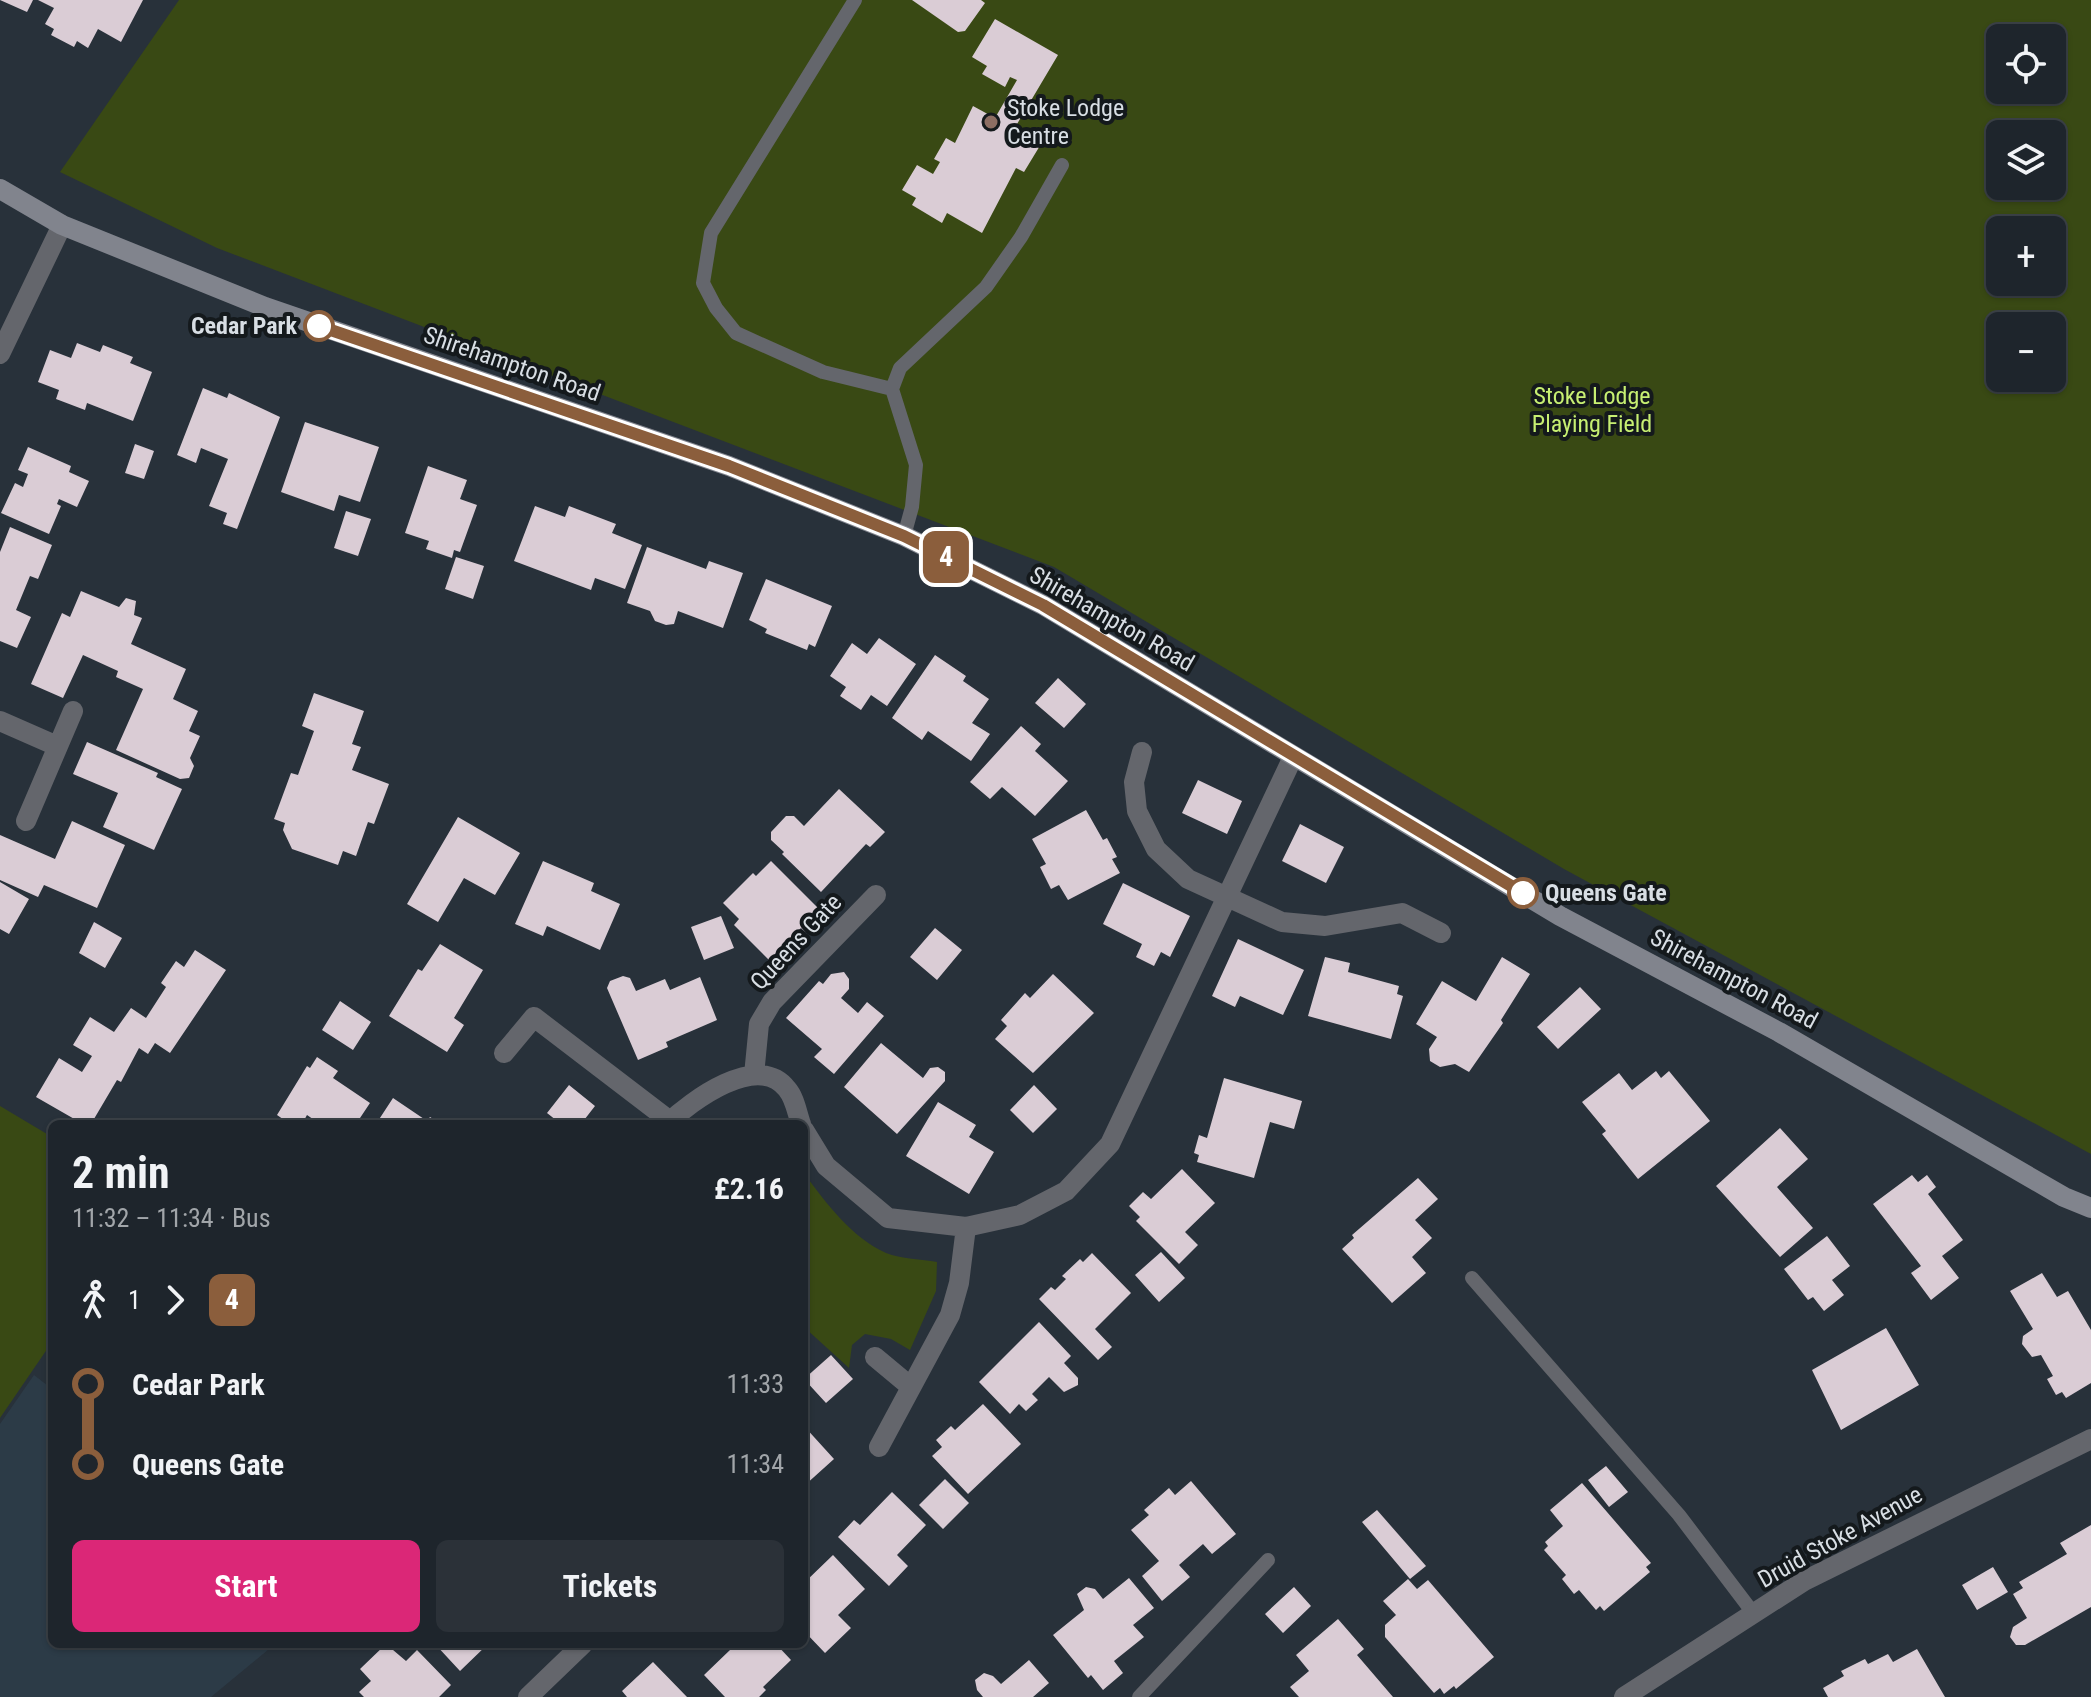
<!DOCTYPE html>
<meta charset="utf-8">
<style>
body{margin:0;font-family:"Roboto Condensed",sans-serif;background:#2b3138;color:#f1f3f6;height:100vh;display:flex;flex-direction:column;font-size:30px;white-space:nowrap}
*{box-sizing:border-box;margin:0}
p{font-size:26px;color:#a1a5a9}
.icon{flex:none;width:44px;height:44px;fill:none;stroke:currentColor;stroke-width:2;stroke-linecap:round;stroke-linejoin:round}
.map{position:relative;flex:1;overflow:hidden}
.drawer{position:absolute;left:48px;top:1120px;width:760px;height:528px;display:flex;flex-direction:column;background:#1e252c;border-radius:12px;box-shadow:0 2px 6px #0004,0 0 0 2px #3c4248}
.drawer>*{flex:none}
.badge{padding:0 16px;border-radius:12px;font-size:28px;line-height:52px}
.controls{position:absolute;left:1986px;top:24px;display:grid;gap:16px}
.controls a{display:grid;place-items:center;width:80px;height:80px;border-radius:12px;background:#1e252c;box-shadow:0 2px 6px #0004,0 0 0 2px #3c4248;font-size:40px}
.map>.badge{position:absolute;translate:-50% -50%;box-shadow:0 0 0 4px #fff}
.legs{display:flex;align-items:center;gap:12px;height:88px;padding:0 24px;font-size:26px}
.legs p{margin-inline-start:auto}
.headline{display:flex;align-items:center;justify-content:space-between;height:136px;padding:0 24px}
h1{font-size:44px;font-weight:700;line-height:60px}
.button{display:flex;gap:16px;margin-top:auto;padding:16px 24px}
.button a{flex:1;height:92px;border-radius:12px;background:#db2777;color:#fff;font-size:32px;font-weight:700;line-height:92px;text-align:center}
.button a+a{background:#2b3138;color:#f1f3f6}
ul{padding:0 24px;list-style:none}
li{display:flex;align-items:center;gap:28px;height:80px;font-size:30px}
li i{display:grid;place-items:center;width:12px;height:100%;margin:0 10px;background:currentColor}
li i::after{content:'';width:20px;height:20px;margin:-10px;border:6px solid;border-radius:50%;background:#1e252c}
li p{margin-inline-start:auto}
li:first-child i{background:linear-gradient(#0000 50%,currentColor 0)}
li:last-child i{background:linear-gradient(currentColor 50%,#0000 0)}
.map>svg:first-child{display:block}
.built{fill:#2c3b47}
.green{fill:#394914;fill-rule:evenodd}
.building{fill:#daccd5}
.lines{fill:none;stroke-linecap:round;stroke-linejoin:round}
.lane{stroke:#64666c;stroke-width:14}
.street{stroke:#64666c;stroke-width:20}
.secondary{stroke:#81848d;stroke-width:20}
.line-1-casing{stroke:#fff;stroke-width:18}
.line-1{stroke:#8b5e3c;stroke-width:12}
.education-dot{fill:#8d6e63;stroke:#14191c;stroke-width:3}
.stop-1-dot{fill:#fff;stroke:#8b5e3c;stroke-width:4}
.labels{text-anchor:middle;stroke-width:8;stroke-linejoin:round;paint-order:stroke}
.poi-label{font-size:24px;fill:#d8dee4;stroke:#14191c;text-anchor:start}
.stop-label{font-size:24px;font-weight:bold;fill:#d8dee4;stroke:#14191c;text-anchor:end}
.street-label{font-size:24px;fill:#d8dee4;stroke:#14191c}
.park-label{font-size:24px;fill:#c7ef72;stroke:#14191c}
</style>
<div class="map">
<svg width="2091" height="1697" viewBox="0 0 2091 1697">
<rect width="100%" height="100%" fill="#28313a"/>
<path class="built" d="M34 1375 52 1389V1644H275L211 1697H0V1424Z"/>
<path class="green" d="M179 0H2091V1154L1564 869 1054 567 217 248 60 172ZM2000 38H2052V90H2000ZM2000 134H2052V186H2000ZM2000 230H2052V282H2000ZM2000 326H2052V378H2000Z
M0 1106 52 1137V1342L0 1418Z
M804 1173C826 1203 851 1237 886 1253 901 1259 922 1259 937 1262L936 1291 910 1350 891 1339 865 1334 852 1345 849 1368 804 1327Z"/>
<path class="building" d="M0 0H33L27 12Z
M38 0H143L121 42 98 29 88 48 77 41 74 47 51 35 54 29 45 24 54 8Z
M912 0H981L985 3 965 31 958 32Z
M995 19 1058 55 1014 129 1041 144 1024 172 1016 168 982 233 947 213 942 223 912 205 916 198 902 190 917 165 933 174 940 162 934 159 946 138 955 143 973 106 995 118 1017 80 1010 77 1005 87 982 74 987 66 972 57Z
M77 343 100 352 103 345 133 357 130 363 152 372 133 421 87 403 85 410 56 399 59 390 38 382 50 350 71 358Z
M203 388 227 398 229 393 280 417 237 529 223 524 227 513 209 506 228 459 201 448 196 463 177 455Z
M305 422 379 447 360 502 339 495 334 511 281 492Z
M135 444 154 451 144 479 125 473Z
M28 447 71 466 69 472 89 481 77 507 59 499 57 504 61 506 49 534 1 513 15 483 23 487 28 474 18 470Z
M428 466 467 480 460 499 477 505 460 552 454 550 452 558 426 549 429 541 405 533Z
M535 506 565 517 569 506 616 524 612 533 642 545 625 589 595 578 591 590 514 561Z
M346 511 371 519 358 556 334 548Z
M10 527 52 545 38 579 30 576 16 610 31 617 17 648 0 641V552Z
M647 547 706 569 709 561 743 573 723 628 678 611 674 624 666 625 655 621 650 611 627 603Z
M456 557 484 566 473 599 445 589Z
M766 579 832 606 815 647 809 644 807 650 765 633 767 629 749 620Z
M81 591 119 607 126 598 136 601 134 615 142 618 131 644 186 669 173 699 198 711 189 731 200 736 190 758 194 766 189 778 180 779 116 750 143 689 116 677 118 671 83 655 63 698 31 684 62 613 70 617Z
M879 638 916 664 887 706 871 695 861 710 840 696 846 687 830 676 852 643 867 654Z
M935 655 966 676 963 681 989 699 972 723 990 734 971 761 928 731 922 740 892 718Z
M1058 678 1086 704 1064 728 1035 703Z
M314 693 364 711 352 744 361 747 352 770 389 784 374 824 368 822 356 856 343 851 338 865 292 849 283 830 285 823 274 819 291 773 298 775 314 731 302 726Z
M1021 726 1041 744 1035 751 1068 781 1035 816 1002 787 990 799 970 782Z
M87 742 158 773 156 777 182 789 154 850 103 827 118 793 73 774Z
M1198 780 1242 801 1227 834 1182 813Z
M839 789 885 832 870 847 866 844 821 892 782 854 784 852 771 840V832L786 816H794L804 826Z
M1086 810 1103 840 1107 838 1117 857 1112 859 1120 873 1068 900 1059 885 1051 889 1040 867 1046 864 1032 839Z
M458 817 520 853 495 895 464 878 438 922 407 904Z
M72 821 125 845 97 908 44 885 38 897 0 880V835L55 859Z
M1300 824 1344 847 1326 883 1282 861Z
M543 861 594 883 591 891 620 904 600 950 547 926 543 936 515 924Z
M771 861 823 913 805 932 801 928 769 960 734 925 739 919 723 903 753 873 756 876Z
M0 882 29 899 9 934 0 929Z
M1123 883 1190 916 1170 957 1161 952 1154 966 1136 957 1142 944 1103 924Z
M721 916 734 948 704 960 691 927Z
M94 922 122 938 105 968 79 953Z
M935 928 962 950 937 980 910 957Z
M1238 939 1304 970 1283 1015 1240 996 1235 1007 1212 996Z
M440 944 483 970 454 1018 464 1025 447 1052 389 1016 418 969 422 971Z
M195 950 226 970 170 1053 155 1043 148 1054 139 1048 121 1082 117 1080 91 1124H83L36 1097 59 1058 82 1072 92 1056 73 1045 90 1017 114 1032 131 1008 146 1018 166 987 161 983 176 961 184 967Z
M1325 957 1350 963 1348 972 1399 986 1397 994 1403 996 1391 1039 1308 1016Z
M1502 957 1530 974 1501 1020 1503 1023 1469 1072 1455 1064 1440 1067 1430 1061 1429 1049 1437 1037 1416 1024 1442 981 1476 1001Z
M844 972 849 979V989L841 998 858 1013 867 1002 884 1016 834 1074 814 1057 822 1049 786 1018 819 981 823 984 831 974Z
M1053 974 1094 1013 1033 1073 995 1039 1007 1026 1001 1020 1025 993 1030 998Z
M623 976 630 978 636 991 665 979 670 990 700 977 717 1020 666 1042 668 1047 638 1060 607 988 610 981Z
M1580 987 1601 1009 1558 1049 1537 1027Z
M340 1001 371 1022 353 1050 322 1030Z
M881 1043 923 1078 930 1068 938 1067 945 1072V1081L897 1134 844 1087Z
M317 1057 338 1071 333 1078 370 1103 356 1124H320L307 1115 302 1124H290L277 1115 307 1066 310 1068Z
M1656 1071 1661 1078 1669 1071 1710 1121 1638 1179 1602 1134 1606 1131 1582 1102 1619 1073 1632 1090Z
M1224 1078 1302 1101 1294 1129 1270 1122 1254 1178 1197 1162 1199 1155 1194 1153 1199 1135 1207 1138Z
M569 1085 595 1106 581 1124H561L547 1113Z
M1034 1085 1057 1109 1033 1133 1010 1110Z
M393 1098 427 1121 430 1117 441 1124H376Z
M938 1102 976 1125 969 1137 994 1152 969 1194 906 1156Z
M1780 1128 1808 1159 1777 1187 1813 1228 1780 1257 1716 1186Z
M1182 1169 1215 1203 1185 1232 1198 1245 1179 1264 1136 1221 1140 1217 1129 1206 1143 1192 1151 1199Z
M1912 1175 1918 1182 1927 1175 1936 1187 1928 1194 1963 1240 1942 1256 1959 1278 1931 1300 1911 1273 1921 1266 1873 1204Z
M1418 1178 1438 1199 1415 1220 1432 1238 1412 1257 1426 1273 1392 1303 1342 1249 1354 1238 1352 1235Z
M1827 1236 1850 1266 1832 1280 1844 1295 1824 1311 1813 1297 1808 1300 1784 1269Z
M1161 1252 1185 1278 1159 1302 1135 1275Z
M1092 1253 1131 1293 1095 1329 1112 1347 1098 1360 1039 1299 1051 1287 1055 1290 1066 1279 1062 1276 1080 1259 1083 1262Z
M2042 1273 2057 1297 2068 1291 2091 1330V1383L2066 1398 2062 1392 2056 1395 2047 1379 2053 1376 2041 1355 2032 1357 2022 1344 2023 1336 2033 1329 2010 1291Z
M1039 1322 1071 1356 1064 1363 1078 1378V1385L1064 1392 1049 1377 1032 1394 1038 1400 1026 1411 1019 1404 1010 1414 979 1382Z
M1886 1328 1919 1385 1841 1430 1812 1370Z
M831 1355 853 1379 826 1403 804 1379Z
M983 1404 1021 1444 968 1494 932 1456 942 1447 936 1440 951 1426 955 1430Z
M804 1426 834 1459 804 1486Z
M1606 1466 1628 1492 1609 1507 1588 1480Z
M945 1479 969 1503 943 1529 919 1505Z
M1191 1481 1236 1534 1212 1554 1203 1544 1179 1565 1190 1577 1162 1601 1142 1576 1159 1561 1131 1530 1149 1515 1144 1510 1169 1488 1175 1495Z
M1582 1483 1651 1563 1646 1567 1650 1572 1604 1611 1600 1606 1596 1610 1579 1590 1574 1594 1562 1579 1566 1575 1544 1550 1548 1546 1545 1542 1563 1526 1550 1510Z
M892 1492 926 1525 897 1555 908 1566 889 1586 838 1537 854 1520 860 1525Z
M1377 1510 1426 1566 1410 1579 1362 1522Z
M2091 1525V1607L2025 1645H2016L2010 1637 2013 1627 2027 1618 2013 1594 2023 1588 2019 1582 2067 1554 2060 1543Z
M833 1555 865 1589 838 1615 851 1628 825 1653 804 1631V1583Z
M1993 1567 2008 1592 1977 1610 1962 1585Z
M1129 1578 1154 1608 1133 1625 1144 1637 1114 1661 1123 1673 1103 1690 1091 1675 1088 1678 1053 1635 1084 1610 1077 1594 1086 1587 1095 1589 1103 1599Z
M1408 1579 1417 1589 1428 1580 1494 1657 1456 1689 1454 1686 1444 1694 1440 1688 1434 1693 1385 1637V1625L1396 1615 1383 1601Z
M1294 1587 1311 1606 1283 1633 1265 1614Z
M1338 1619 1364 1649 1357 1655 1393 1697H1299L1290 1687 1309 1671 1296 1655Z
M386 1644 406 1661 417 1650 451 1685 439 1697H364L359 1692 371 1681 360 1669Z
M435 1644H488L460 1671Z
M723 1644H776L791 1660 763 1687 766 1690 759 1697H725L704 1675 730 1650Z
M1917 1649 1945 1697H1828L1823 1688 1844 1676 1841 1671 1865 1659 1868 1664 1888 1654 1893 1662Z
M1029 1660 1049 1683 1033 1697H983L977 1690 975 1680 984 1673 993 1676 1001 1684Z
M653 1662 687 1697H627L622 1691Z"/>
<g class="lines">
<path class="lane" d="M855 0 711 233 703 283 716 308 736 333 823 372 892 389
M904 536 912 507 916 465 892 389 900 368 986 287 1021 237 1062 165
M1472 1278 1679 1515 1754 1614
M1139 1697 1268 1560"/>
<path class="street" d="M0 354 62 225
M0 721 57 746
M1142 752 1134 782 1137 811 1156 849 1188 879 1282 922 1325 926 1402 913 1441 933
M26 821 73 711
M504 1053 534 1017 670 1121
M754 1075 759 1024 772 1002 876 895
M667 1124C691 1101 758 1051 787 1089 795 1098 797 1113 801 1124
M804 1130 826 1166 888 1218 966 1227 1020 1215 1066 1191 1110 1144 1293 757
M875 1357 911 1387
M879 1447 950 1315 959 1283 966 1227
M528 1697 583 1644
M1624 1697 1804 1581 2091 1439"/>
<path class="secondary" d="M0 189 62 225 265 307 729 466 904 536 1043 605 1560 916 1779 1032 2064 1197 2091 1208"/>
</g>
<g class="lines">
<g class="line-1-casing">
<path id="line-1" d="M319 326 729 466 904 536 1043 605 1523 893"/>
</g>
<use href="#line-1" class="line-1"/>
</g>
<circle class="education-dot" cx="991" cy="122" r="8"/>
<g class="stop-1-dot">
<circle cx="319" cy="326" r="14"/>
<circle cx="1523" cy="893" r="14"/>
</g>
<g class="labels">
<g class="poi-label">
<text x="1007" y="116">Stoke Lodge<tspan x="1007" dy="28">Centre</tspan></text>
</g>
<g class="stop-label">
<text x="297" y="334">Cedar Park</text>
<text x="1545" y="901" text-anchor="start">Queens Gate</text>
</g>
<g class="street-label">
<text transform="translate(512 364) rotate(19)" y="8">Shirehampton Road</text>
<text transform="translate(1112 619) rotate(30)" y="8">Shirehampton Road</text>
<text transform="translate(796 942) rotate(-47)" y="8">Queens Gate</text>
<text transform="translate(1734 979) rotate(28)" y="8">Shirehampton Road</text>
<text transform="translate(1840 1537) rotate(-29)" y="8">Druid Stoke Avenue</text>
</g>
<g class="park-label">
<text x="1592" y="404">Stoke Lodge<tspan x="1592" dy="28">Playing Field</tspan></text>
</g>
</g>
</svg>
<div class="controls">
<a><svg class="icon" aria-label="locate" viewBox="0 0 24 24"><circle cx="12" cy="12" r="6"/><path d="M12 2v4M12 18v4M2 12h4M18 12h4"/></svg></a>
<a><svg class="icon" aria-label="layers" viewBox="0 0 24 24"><path d="M12 4l9 5-9 5-9-5zM3 14l9 5 9-5"/></svg></a>
<a>+</a>
<a>−</a>
</div>
<b class="badge" style="left:946px;top:557px;background:#8b5e3c;color:#fff">4</b>
<section class="drawer">
<div class="headline"><div><h1>2 min</h1><p>11:32 – 11:34 · Bus</p></div><b>£2.16</b></div>
<div class="legs"><svg class="icon" aria-label="walk" viewBox="0 0 24 24"><circle cx="13" cy="4" r="2"/><path d="M13 8l-2 6 4 7M11 14l-3 7M7 12l3-4h3l4 4"/></svg>1<svg class="icon" aria-label="forward" viewBox="0 0 24 24"><path d="M9 5l7 7-7 7"/></svg><b class="badge" style="background:#8b5e3c;color:#fff">4</b></div>
<ul>
<li><i style="color:#8b5e3c"></i><b>Cedar Park</b><p>11:33</p></li>
<li><i style="color:#8b5e3c"></i><b>Queens Gate</b><p>11:34</p></li>
</ul>
<div class="button"><a>Start</a><a>Tickets</a></div>
</section>
</div>
